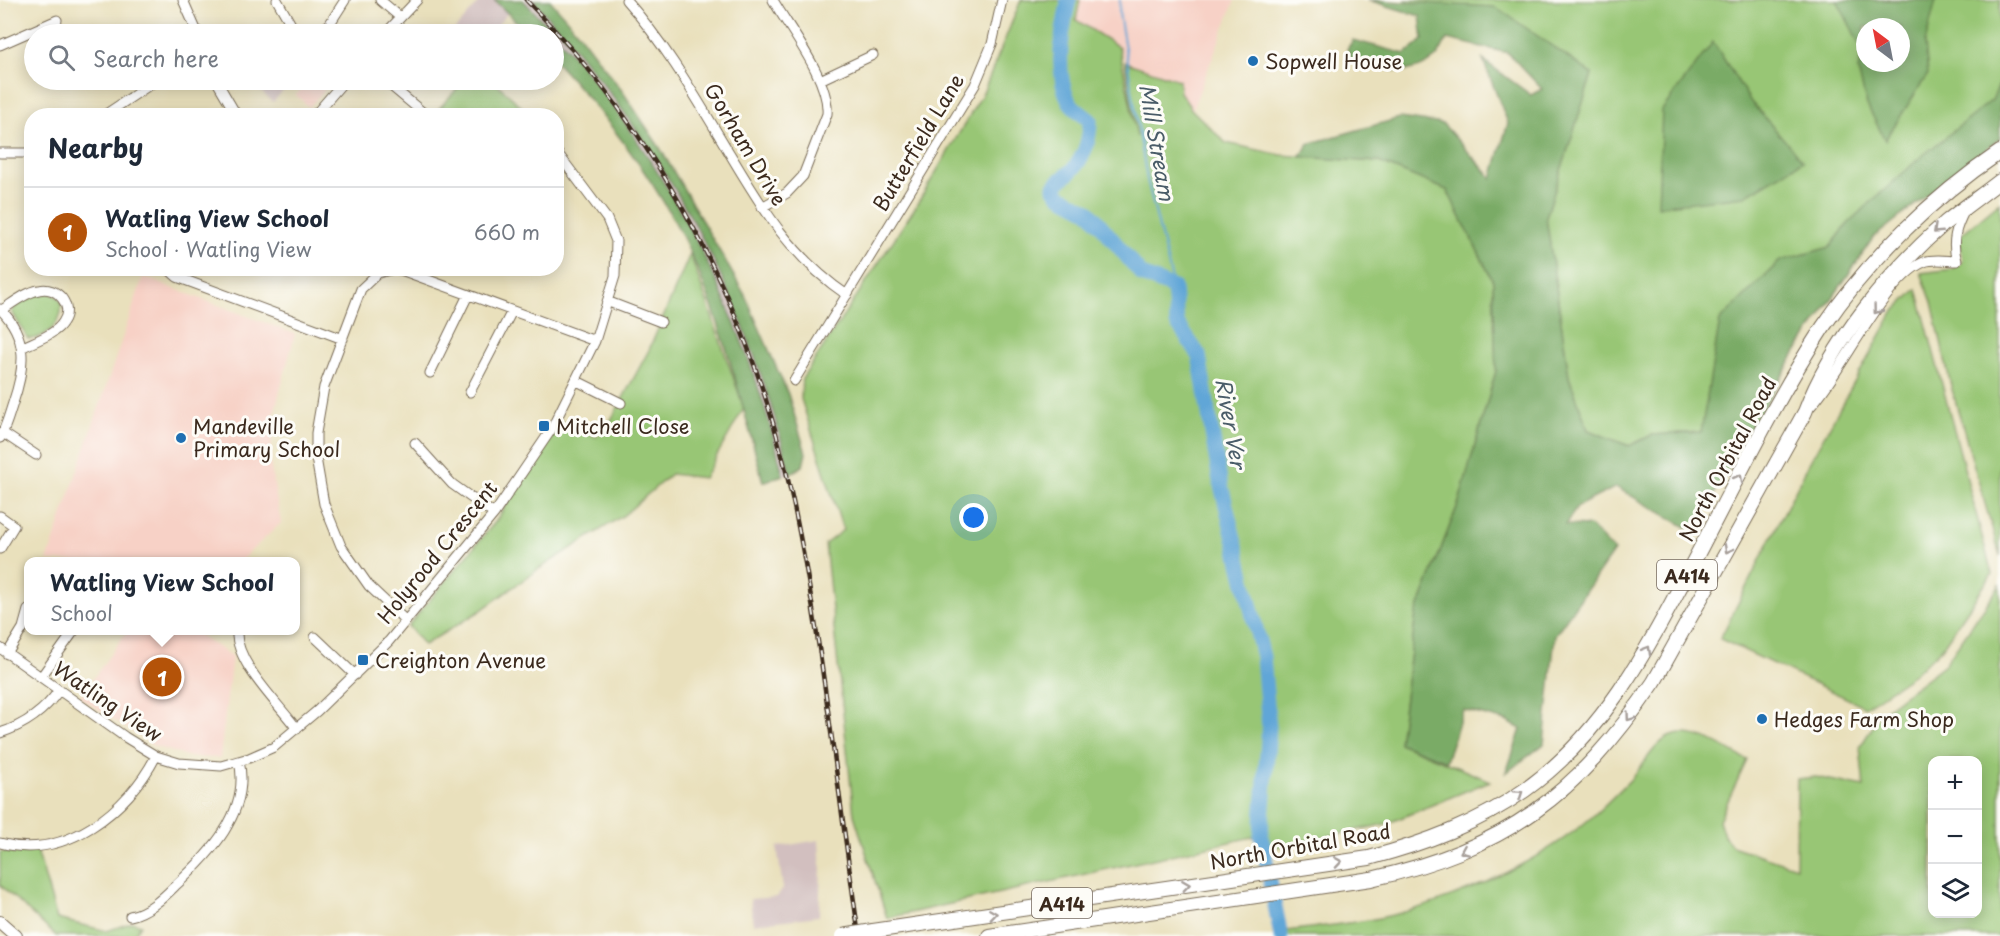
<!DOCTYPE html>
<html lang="en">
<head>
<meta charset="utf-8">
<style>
  body { margin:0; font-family:"Playpen Sans",sans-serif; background:#f6f6f7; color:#1f2937 }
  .controls { position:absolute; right:18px; bottom:18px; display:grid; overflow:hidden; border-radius:12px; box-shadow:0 3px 15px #0003 }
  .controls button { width:54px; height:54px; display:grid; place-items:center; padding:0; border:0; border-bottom:2px solid #e0e1e3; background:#fff; color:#1f2937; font:30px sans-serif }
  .compass { position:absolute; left:1856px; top:18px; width:54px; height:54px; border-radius:50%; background:#fff; box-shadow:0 3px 15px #0003; rotate:328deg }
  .you { position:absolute; left:974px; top:518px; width:21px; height:21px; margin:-15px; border:4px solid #fff; border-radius:50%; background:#1a73e8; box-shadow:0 0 0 9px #1a73e833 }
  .badge { display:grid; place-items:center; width:39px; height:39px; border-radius:50%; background:#b45309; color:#fff; font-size:20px; font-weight:700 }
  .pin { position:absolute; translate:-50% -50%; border:3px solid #fff; box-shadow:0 2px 6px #0006 }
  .popup { position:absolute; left:24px; top:557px; width:276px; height:78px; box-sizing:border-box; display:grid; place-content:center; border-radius:12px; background:#fff; filter:drop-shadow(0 2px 4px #0005); font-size:20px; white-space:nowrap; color:#747a83 }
  .popup b { font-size:22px; color:#1f2937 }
  .popup::after { content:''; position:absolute; left:50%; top:100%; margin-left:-12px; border:12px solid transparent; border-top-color:#fff }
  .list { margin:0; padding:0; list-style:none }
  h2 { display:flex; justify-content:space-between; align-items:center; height:78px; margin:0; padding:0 24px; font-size:26px }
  h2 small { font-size:20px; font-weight:400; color:#747a83 }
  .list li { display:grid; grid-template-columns:39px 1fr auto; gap:18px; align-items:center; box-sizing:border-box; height:90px; padding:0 24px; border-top:2px solid #e0e1e3 }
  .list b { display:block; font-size:22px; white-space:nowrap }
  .list p { margin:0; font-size:20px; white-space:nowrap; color:#747a83 }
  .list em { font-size:20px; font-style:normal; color:#747a83 }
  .icon { flex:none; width:33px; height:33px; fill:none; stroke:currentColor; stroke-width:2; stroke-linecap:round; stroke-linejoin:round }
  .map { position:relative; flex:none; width:2000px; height:936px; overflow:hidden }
  .search { position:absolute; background:#fff; box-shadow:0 3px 15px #0003; left:24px; top:24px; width:540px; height:66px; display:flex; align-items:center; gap:15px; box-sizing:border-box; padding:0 21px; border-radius:33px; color:#747a83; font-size:22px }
  .panel { position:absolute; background:#fff; box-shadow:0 3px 15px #0003; left:24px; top:108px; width:540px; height:168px; border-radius:24px }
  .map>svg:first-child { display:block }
</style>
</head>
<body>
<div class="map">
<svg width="2000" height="936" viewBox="0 0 2000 936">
  <rect width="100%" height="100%" fill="#fdfcf7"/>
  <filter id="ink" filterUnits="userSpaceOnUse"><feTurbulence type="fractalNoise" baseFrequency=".0167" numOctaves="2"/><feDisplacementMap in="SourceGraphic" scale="12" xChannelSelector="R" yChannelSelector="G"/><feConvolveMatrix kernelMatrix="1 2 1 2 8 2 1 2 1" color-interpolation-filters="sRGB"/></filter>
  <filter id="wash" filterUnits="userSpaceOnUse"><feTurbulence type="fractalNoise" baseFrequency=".008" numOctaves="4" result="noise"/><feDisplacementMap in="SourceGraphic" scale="24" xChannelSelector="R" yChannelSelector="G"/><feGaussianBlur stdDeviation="1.35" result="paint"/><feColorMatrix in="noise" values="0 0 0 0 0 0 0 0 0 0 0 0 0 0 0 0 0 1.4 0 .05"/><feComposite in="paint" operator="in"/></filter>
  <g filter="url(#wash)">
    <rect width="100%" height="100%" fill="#e9e0bc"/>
    <path fill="#f7d1c6" d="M1080,0H1235L1192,110L1180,92L1179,80L1125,62L1119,47L1075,20Z
      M316,80H333L309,107L296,95L306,84L310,87Z
      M143,277L295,334L274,414L270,462L281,523L240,561H47Z
      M127,631H193L232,656L220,758L190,757L154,746L80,697Z"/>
    <path fill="#d2bfbf" d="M481,0H494L508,13L489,34H451Z
      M523,0H533L575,46L621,106L664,168L698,227L728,288L763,376L790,474L783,475L759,392L729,309L671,196L638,141L588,74Z
      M266,80H293L273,102L258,89Z
      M819,840L821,870L819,916L753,924L750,899L777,897L783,889L777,847Z"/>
    <path fill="#98c675" stroke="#6a784a" stroke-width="1.5" fill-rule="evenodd" d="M1021,0H1080L1076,20L1119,47L1137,137L1125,62L1179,80L1180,92L1192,110L1226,143L1281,155L1379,162L1447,190L1493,281L1496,371L1459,502L1416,614L1399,743L1490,781L1386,824L1267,849L1261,835L887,918L854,815L825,544L843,530L801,399L802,379L916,206L983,93Z
      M1404,0H2000V112L1863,225L1701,432L1652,435L1630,446L1588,430L1569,377L1546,217L1592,74ZM1865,27H1901V63H1865Z
      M465,80H493L530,115H521V111C496,106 471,115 445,109L443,115L436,112Z
      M2000,202V556L1951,386L1932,302L1921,273L1953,269L1963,261L1959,236Z
      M690,254L744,408L704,478L671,474L624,515L537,570L480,611L424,645L408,626L496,521L560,421L596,437L605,431L649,350Z
      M1917,289L1992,574L1941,649L1914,674L1865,707L1720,639L1808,465L1893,313Z
      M39,293C78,288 61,339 28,339L12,312L15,306Z
      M2000,585V936H1281L1280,932C1315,927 1350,924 1384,917C1453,902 1538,863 1592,817C1605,805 1618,792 1631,779C1643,766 1654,743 1671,736C1695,727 1726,749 1747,760L1719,820L1724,836L1732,846L1796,867L1797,779L1816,777L1864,787L1860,747L1882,712L1945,664ZM1932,760H1978V914H1932Z
      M37,850L57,919L107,931L133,922L141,925L133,936H56L0,885V852Z"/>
    <path fill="#7aab66" stroke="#5a6a42" stroke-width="1.5" fill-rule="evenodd" d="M494,0H523C651,131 741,297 783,475L763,482C741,398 717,300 676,224C644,165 599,108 554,60V34H529Z
      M533,0H550L576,30L623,92L660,148L745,295L788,394L806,453L803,466L790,474C745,287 661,142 533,0Z
      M1368,0L1496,7L1592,74L1546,217L1569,377L1588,430L1629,446L1652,435L1701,432L1720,320L1780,261L1830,247L1851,220L1922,156L1992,100L2000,83V138L1873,238L1796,352L1693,531L1616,487L1578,506L1565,525L1590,526L1614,551L1555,635L1544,744L1506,773L1521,729L1506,721L1463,710L1446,761L1399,743L1416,614L1459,502L1496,371L1493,281L1447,190L1379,162L1301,157L1308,144L1400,118L1443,124L1492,178L1508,123L1483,60L1531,95L1542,89L1508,53L1447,39C1443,45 1440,55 1434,59C1408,80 1380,68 1352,60L1347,49L1353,40L1405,54L1423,40L1420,16Z
      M1837,0H1936L1925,43L1928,74L1885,140L1867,105L1858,71L1862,49ZM1865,27H1901V63H1865Z
      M1713,42L1751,102L1803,161L1745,196L1658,206L1662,110Z"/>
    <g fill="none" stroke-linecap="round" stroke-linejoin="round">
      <path stroke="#61a6d7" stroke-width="2" d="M1061,0L1063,26
        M1120,0L1119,13L1147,179L1174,288"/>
      <path stroke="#61a6d7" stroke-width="15" d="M1069,0C1062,29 1054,73 1069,101C1073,108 1083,115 1090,120C1090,137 1085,155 1074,168C1067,177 1059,178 1054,188L1061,196L1089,211L1142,275L1174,288L1177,323L1199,355L1220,481L1263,657L1269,727L1261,835L1281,936"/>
    </g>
  </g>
  <g filter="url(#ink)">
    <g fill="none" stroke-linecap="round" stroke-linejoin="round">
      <g stroke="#786a55" stroke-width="11">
        <path id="minor" d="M183,0L198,34
          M277,0L293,28L305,34
          M380,0L400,17
          M626,0C665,44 694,94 724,144C760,204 788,255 847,295
          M315,34L329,25L345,0
          M385,34L417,0
          M0,45L57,20
          M216,80L237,116
          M384,80L427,116
          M820,80L873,55
          M103,116L157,80
          M314,116L345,80
          M0,153H32
          M762,207L787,193L803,176L827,114C830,80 790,30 773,0
          M167,268L177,277L343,339
          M609,302L661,322
          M0,309C29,337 25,368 13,403C9,415 6,427 0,438
          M2,310C13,303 26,292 39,290C57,285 74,306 63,322C56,334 35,341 23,347
          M430,373L468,295
          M577,381L621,403
          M794,381L975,85L992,44L1002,0
          M470,392L512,311
          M1811,406C1843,371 1884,279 1924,262C1934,258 1947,261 1957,261C1951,242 1956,227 1965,210
          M3,433L36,455
          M415,443L452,484L494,514
          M0,516L14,526L0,549
          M406,621L369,586L341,546L324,504L316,458V433L324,387L361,289L378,273L394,269L401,270L595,341
          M237,630C234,662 279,704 297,729
          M315,637L355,675
          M0,648L125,737L156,756L179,763L221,766L249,758L274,747L317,711L389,641L494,514L551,430L595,341L615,276L616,241L607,219L556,151
          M7,654L23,628L28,610
          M41,677L74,631
          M0,733C25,725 44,712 59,690
          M0,843C65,861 128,811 156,756
          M130,916C147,913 163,898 175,886C209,855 251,812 239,761"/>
      </g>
      <g stroke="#786a55" stroke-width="14">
        <path id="major" d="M0,922L16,936"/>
      </g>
      <g stroke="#786a55" stroke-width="16">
        <path id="highway" d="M873,931L1369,858C1425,843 1477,824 1525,790C1602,735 1645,654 1688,572C1732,490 1772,405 1823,327C1869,259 1932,198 2000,152
          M989,936L1371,879C1507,848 1576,796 1654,682L1805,412C1831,343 1890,271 1945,223C1963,208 1982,195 2000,181"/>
      </g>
      <use href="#minor" stroke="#fff" stroke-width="9"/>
      <use href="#major" stroke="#fff" stroke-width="12"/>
      <use href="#highway" stroke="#fff" stroke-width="14"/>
      <g stroke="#3b2a1e" stroke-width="4.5">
        <path id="rail" d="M526,0C660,134 752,312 792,497C823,642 837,790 859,936"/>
      </g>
      <use href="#rail" stroke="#fdfcf7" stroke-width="2" stroke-dasharray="7" stroke-linecap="butt"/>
      <g stroke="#786a55" stroke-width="16" stroke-linecap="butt">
        <path id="highway-bridge" d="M843,936L873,931"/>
      </g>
      <use href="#highway-bridge" stroke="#fff" stroke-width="14"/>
    </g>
    <defs><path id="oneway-chevron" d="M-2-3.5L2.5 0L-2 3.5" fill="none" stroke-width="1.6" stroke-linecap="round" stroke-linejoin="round" transform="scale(1.5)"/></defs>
    <g stroke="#a79f9a">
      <use href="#oneway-chevron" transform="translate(1937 230) rotate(137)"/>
      <use href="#oneway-chevron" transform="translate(1877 310) rotate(127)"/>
      <use href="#oneway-chevron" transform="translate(1739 478) rotate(-62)"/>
      <use href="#oneway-chevron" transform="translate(1728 549) rotate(118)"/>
      <use href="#oneway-chevron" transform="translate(1647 650) rotate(-60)"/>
      <use href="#oneway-chevron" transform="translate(1630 717) rotate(126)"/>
      <use href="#oneway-chevron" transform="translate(1519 794) rotate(-34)"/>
      <use href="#oneway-chevron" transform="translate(1464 851) rotate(157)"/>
      <use href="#oneway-chevron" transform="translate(1338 862) rotate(-9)"/>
      <use href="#oneway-chevron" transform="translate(1186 885) rotate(-8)"/>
      <use href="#oneway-chevron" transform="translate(993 914) rotate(-8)"/>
    </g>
  </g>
  <g fill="#1f6fb2" stroke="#fdfcf7" stroke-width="2">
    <circle cx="1253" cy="61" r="6"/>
    <rect x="538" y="420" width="12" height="12" rx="3"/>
    <circle cx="181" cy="438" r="6"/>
    <rect x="357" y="654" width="12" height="12" rx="3"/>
    <circle cx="1762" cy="719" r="6"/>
  </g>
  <g text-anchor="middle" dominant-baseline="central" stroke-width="6" stroke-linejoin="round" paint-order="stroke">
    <g fill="#fdfcf7" stroke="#75695f" stroke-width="1.5">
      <rect x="1657" y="560" width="60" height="30" rx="4.5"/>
      <rect x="1032" y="888" width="60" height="30" rx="4.5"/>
    </g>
    <g font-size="18" font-weight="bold" fill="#3b2a1e">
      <text x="1687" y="575">A414</text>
      <text x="1062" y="903">A414</text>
    </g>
    <g font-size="20" fill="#3b2a1e" stroke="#fdfcf7" text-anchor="start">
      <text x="1265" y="61">Sopwell House</text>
      <text x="193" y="426">Mandeville<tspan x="193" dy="23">Primary School</tspan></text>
      <text x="556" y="426">Mitchell Close</text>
      <text x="375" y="660">Creighton Avenue</text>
      <text x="1774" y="719">Hedges Farm Shop</text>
    </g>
    <g font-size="20" fill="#3b2a1e" stroke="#fdfcf7">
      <text transform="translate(918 142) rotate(-59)">Butterfield Lane</text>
      <text transform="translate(746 144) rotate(59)">Gorham Drive</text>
      <text transform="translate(1727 459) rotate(-62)">North Orbital Road</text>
      <text transform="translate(437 552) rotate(-51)">Holyrood Crescent</text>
      <text transform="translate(108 701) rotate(34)">Watling View</text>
      <text transform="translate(1300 846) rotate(-10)">North Orbital Road</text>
    </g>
    <g font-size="21" font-style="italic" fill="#4a5c68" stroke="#fdfcf7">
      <text transform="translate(1158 142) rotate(80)">Mill Stream</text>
      <text transform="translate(1232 423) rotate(80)">River Ver</text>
    </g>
  </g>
</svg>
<div class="controls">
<button>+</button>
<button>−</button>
<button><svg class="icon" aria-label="layers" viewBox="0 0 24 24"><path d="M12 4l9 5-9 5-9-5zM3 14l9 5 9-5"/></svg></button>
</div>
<svg class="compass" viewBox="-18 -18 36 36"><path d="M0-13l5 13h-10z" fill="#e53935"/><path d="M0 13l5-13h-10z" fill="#747a83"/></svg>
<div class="you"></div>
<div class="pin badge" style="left:162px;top:677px">1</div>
<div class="popup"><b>Watling View School</b>School</div>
<div class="search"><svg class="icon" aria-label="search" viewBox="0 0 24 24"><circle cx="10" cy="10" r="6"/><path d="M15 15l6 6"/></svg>Search here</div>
<section class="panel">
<h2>Nearby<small></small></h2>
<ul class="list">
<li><span class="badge">1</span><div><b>Watling View School</b><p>School · Watling View</p></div><em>660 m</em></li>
</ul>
</section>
</div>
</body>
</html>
